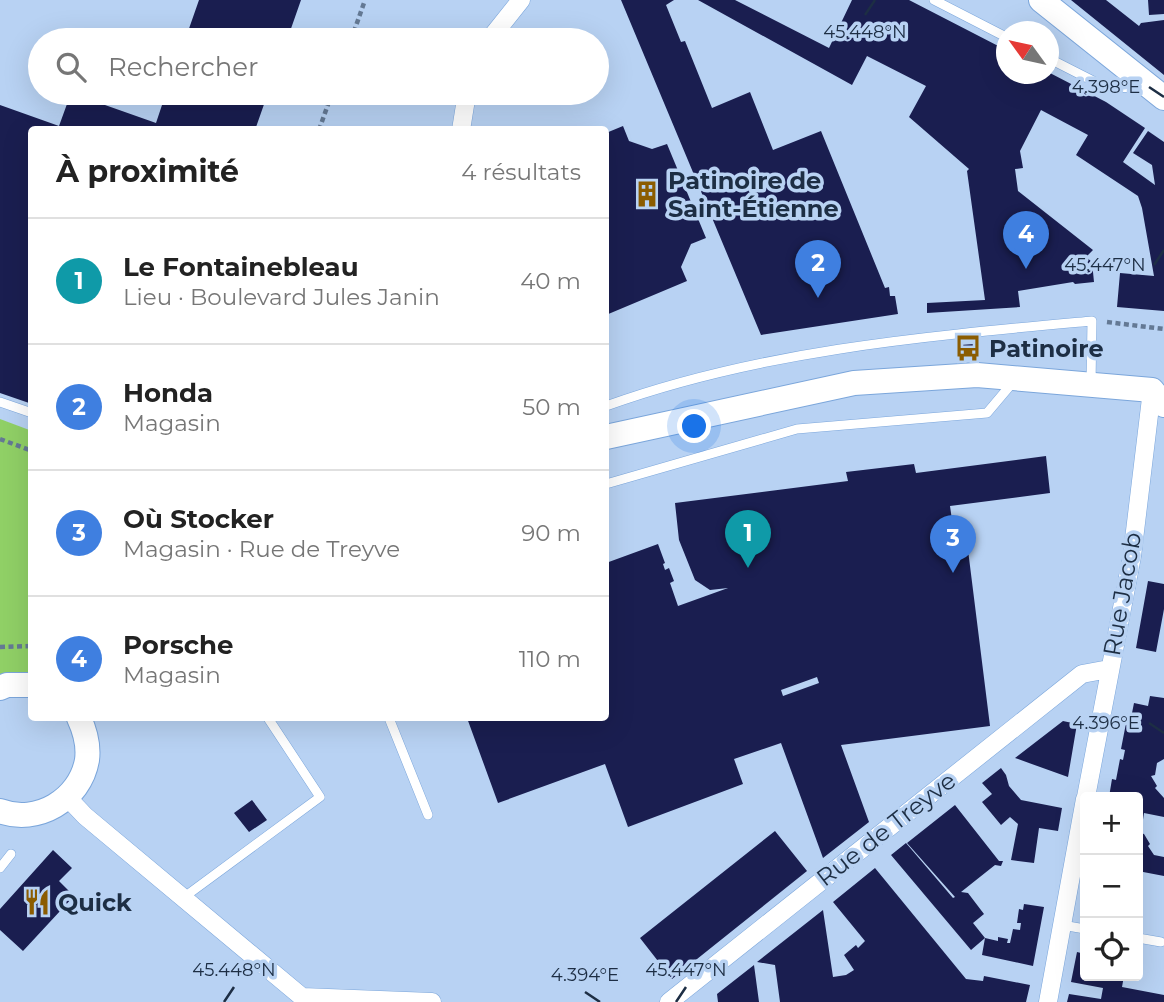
<!DOCTYPE html>
<html lang="fr">
<head>
<meta charset="utf-8">
<style>
  body { margin:0; font-family:Montserrat,sans-serif; background:#f6f6f6; color:#222 }
  .controls { position:absolute; right:21px; bottom:21px; display:grid; overflow:hidden; border-radius:7px; box-shadow:0 7px 28px #0002 }
  .controls button { width:63px; height:63px; display:grid; place-items:center; padding:0; border:0; border-bottom:2px solid #e0e0e0; background:#fff; color:#222; font:35px sans-serif }
  .compass { position:absolute; left:996px; top:21px; width:63px; height:63px; border-radius:50%; background:#fff; box-shadow:0 7px 28px #0002; rotate:303deg }
  .you { position:absolute; left:695px; top:427px; width:24px; height:24px; margin:-18px; border:5px solid #fff; border-radius:50%; background:#1a73e8; box-shadow:0 0 0 10px #1a73e833 }
  .badge { display:grid; place-items:center; width:46px; height:46px; border-radius:50%; background:#8b5c01; color:#fff; font-size:23px; font-weight:700 }
  .pin { position:absolute; translate:-50% -58px; filter:drop-shadow(0 2px 4px #0008) }
  .pin::after { content:''; position:absolute; top:37px; width:24px; height:21px; background:inherit; clip-path:polygon(0 0,100% 0,50% 100%) }
  .list { margin:0; padding:0; list-style:none }
  h2 { display:flex; justify-content:space-between; align-items:center; height:91px; margin:0; padding:0 28px; font-size:30px }
  h2 small { font-size:23px; font-weight:400; color:#767676 }
  .list li { display:grid; grid-template-columns:46px 1fr auto; gap:21px; align-items:center; box-sizing:border-box; height:126px; padding:0 28px; border-top:2px solid #e0e0e0 }
  .list b { display:block; font-size:26px; white-space:nowrap }
  .list p { margin:0; font-size:23px; white-space:nowrap; color:#767676 }
  .list em { font-size:23px; font-style:normal; color:#767676 }
  .icon { flex:none; width:38px; height:38px; fill:none; stroke:currentColor; stroke-width:2; stroke-linecap:round; stroke-linejoin:round }
  .map { position:relative; flex:none; width:1164px; height:1002px; overflow:hidden }
  .search { position:absolute; background:#fff; box-shadow:0 7px 28px #0002; left:28px; top:28px; width:581px; height:77px; display:flex; align-items:center; gap:18px; box-sizing:border-box; padding:0 24px; border-radius:38px; color:#767676; font-size:26px }
  .panel { position:absolute; background:#fff; box-shadow:0 7px 28px #0002; left:28px; top:126px; width:581px; height:595px; border-radius:7px }
  .map>svg:first-child { display:block }
</style>
</head>
<body>
<div class="map">
<svg width="1164" height="1002" viewBox="0 0 1164 1002">
  <rect width="100%" height="100%" fill="#b8d2f3"/>
  <path fill="#90d066" d="M0,419L32,431L31,678L0,680Z"/>
  <path fill="#1a1e50" fill-rule="evenodd" d="M199,0H301L287,40H185Z
    M621,0H674L666,5L681,42L685,41L712,108L750,92L773,150L821,131L885,288L889,287L890,296H895L898,314L761,335Z
    M698,0H735L829,48L852,0H909L1006,50V74L1048,72L1106,102L1145,128L1123,162L1155,185L1152,165L1133,153L1148,131L1164,142V311L1117,307L1120,273L1154,276L1142,208L1138,196L1076,155L1088,135L1041,110L1020,151L1023,168L1015,169L1018,191L1093,250L1086,257L1092,262L1094,282L1075,284L1073,282L1018,291L1020,307L927,313V303L985,300L967,171L969,169L909,117L926,86L867,56L852,85Z
    M1071,0H1106L1139,26L1141,23L1164,20V75Z
    M1148,0H1164V14L1149,15Z
    M71,93L156,123L166,93H268L255,130H32V404L0,393V105L59,126Z
    M623,126L629,141L652,149L667,144L706,238L691,244L681,267L687,281L606,315V133Z
    M974,344V350L961,352L960,345Z
    M1046,456L1050,493L950,506L953,527L965,526L990,726L841,745L869,822L823,858L781,743L734,759L743,784L628,827L605,764L498,803L467,718H606V563L658,544L665,563L663,564L665,570L669,568L674,581L670,583L678,606L728,588L710,590L695,580L679,540L675,503L848,481L846,472L914,464L916,473ZM817,677L819,683L783,696L781,690Z
    M1148,581L1164,584V609L1156,652L1136,648Z
    M1150,696L1164,698V759L1157,763L1155,775L1151,776L1157,786L1155,788L1164,798V817L1144,813L1141,833L1144,834L1150,844L1148,846L1154,855L1164,857V876L1138,871V797H1109L1112,779L1116,780L1120,759L1123,760L1125,750L1121,749L1128,713H1132L1134,703L1148,706Z
    M1063,721L1077,724L1068,777L1015,758Z
    M1001,768L1006,775L1009,786L1021,800L1062,808L1058,831L1039,828L1034,863L1011,860L1018,824L1010,817L1001,825L982,802L992,794L982,783Z
    M252,800L267,820L249,832L234,813Z
    M955,805L999,861H1003L1001,866L995,865L961,892L968,893L984,914L973,923L985,938L971,950L891,855L906,843L953,898L955,897L907,843Z
    M775,831L807,871L672,979L640,938Z
    M53,850L72,868L59,881L74,896L23,951L0,930V909Z
    M875,868L966,979L983,981L984,976L1030,985L1026,1002H780L775,965L757,962L823,910L833,977L846,975L854,970L844,955L856,945L858,948L865,941L833,902Z
    M1024,904L1044,907L1033,966L982,955L985,938L998,941V937L1008,939L1007,943H1010L1013,929L1020,930L1021,923H1017L1019,909L1023,910Z
    M1077,952L1085,954V976H1124L1122,987L1164,995V1002H1067L1069,994L1101,999L1103,988L1071,982Z
    M754,965L759,1002H718L717,994Z"/>
  <g fill="none" stroke-linecap="round" stroke-linejoin="round">
    <g stroke="#7ba6db" stroke-width="10">
      <path id="lane" d="M934,0L1006,37
        M1048,58L1105,87L1141,88
        M0,402L32,413
        M606,406C761,350 928,336 1092,321L1091,384
        M606,484L797,429L987,413L1014,381
        M389,718L428,815
        M0,868L11,854
        M183,898L320,797L268,718
        M1062,925L1085,929
        M1138,938L1161,942"/>
    </g>
    <g stroke="#7ba6db" stroke-width="19">
      <path id="street" d="M489,40L521,0
        M461,130L467,93
        M67,797L85,816L302,997L432,1002
        M1086,797L1132,556L1152,390
        M669,1002L1082,674L1109,669
        M1048,1002L1085,799"/>
    </g>
    <g stroke="#7ba6db" stroke-width="26">
      <path id="secondary" d="M1041,0L1164,98
        M606,437L854,383L977,375L1152,390L1164,405
        M0,688L7,685H32
        M0,811C37,825 80,800 87,760C89,745 85,731 79,718"/>
    </g>
    <path stroke="#647994" stroke-width="4.5" stroke-dasharray="5 3.5" stroke-linecap="butt" d="M351,40L365,0
      M319,130L332,93
      M1107,322L1164,329
      M0,439L32,451
      M0,647L32,646"/>
    <use href="#lane" stroke="#fff" stroke-width="9"/>
    <use href="#street" stroke="#fff" stroke-width="18"/>
    <use href="#secondary" stroke="#fff" stroke-width="24"/>
  </g>
  <path fill="none" stroke="#1d2e44" stroke-width="2.5" d="M865,15L875,0M1149,87L1164,97M1154,265L1164,250M1149,723L1164,733M585,992L600,1002M224,1002L234,987M676,1002L686,987"/>
  <defs>
    <g id="building-bare" transform="scale(2.1)"><path d="M-4-6H4V6H1V3H-1V6H-4ZM-2.5-4.3h1.7v1.8h-1.7ZM.8-4.3h1.7v1.8H.8ZM-2.5-1h1.7V.8h-1.7ZM.8-1h1.7V.8H.8Z" fill="#8b5c01" stroke="#b8d2f3" stroke-width="2.5" paint-order="stroke"/></g>
    <g id="bus-bare" transform="scale(2.1)"><path d="M-5-6H5V4H4V6H2V4H-2V6H-4V4H-5ZM-3.5-4V0h7V-4ZM-3.5 1.2v1.5H-2V1.2ZM2 1.2v1.5H3.5V1.2Z" fill="#8b5c01" stroke="#b8d2f3" stroke-width="2.5" paint-order="stroke"/></g>
    <g id="restaurant-bare" transform="scale(2.1)"><path d="M-5-6h1v4h1v-4h1v4h1v-4h1v5L-1.5 .5V6h-2V.5L-5-1ZM5-6V6H3V1.5H1.5Q1.5-4 5-6Z" fill="#8b5c01" stroke="#b8d2f3" stroke-width="2.5" paint-order="stroke"/></g>
  </defs>
  <g fill-rule="evenodd">
    <use href="#building-bare" x="647" y="194"/>
    <use href="#bus-bare" x="968" y="348"/>
    <use href="#restaurant-bare" x="37" y="902"/>
  </g>
  <g text-anchor="middle" dominant-baseline="central" stroke-width="7" stroke-linejoin="round" paint-order="stroke">
    <g font-size="24" font-weight="bold" fill="#1d2e44" stroke="#b8d2f3" text-anchor="start">
      <text x="668" y="180">Patinoire de<tspan x="668" dy="28">Saint-Étienne</tspan></text>
      <text x="989" y="348">Patinoire</text>
      <text x="58" y="902">Quick</text>
    </g>
    <g font-size="24" fill="#1d2e44" stroke="#b8d2f3">
      <text transform="translate(1122 594) rotate(-80)">Rue Jacob</text>
      <text transform="translate(886 829) rotate(-38)">Rue de Treyve</text>
    </g>
  </g>
  <g font-size="18" text-anchor="middle" fill="#1d2e44" stroke="#b8d2f3" stroke-width="7" stroke-linejoin="round" paint-order="stroke">
    <text x="865" y="38">45.448°N</text>
    <text x="1106" y="93">4.398°E</text>
    <text x="1105" y="271">45.447°N</text>
    <text x="1106" y="729">4.396°E</text>
    <text x="234" y="976">45.448°N</text>
    <text x="686" y="976">45.447°N</text>
    <text x="585" y="981">4.394°E</text>
  </g>
</svg>
<div class="controls">
<button>+</button>
<button>−</button>
<button><svg class="icon" aria-label="locate" viewBox="0 0 24 24"><circle cx="12" cy="12" r="6"/><path d="M12 2v4M12 18v4M2 12h4M18 12h4"/></svg></button>
</div>
<svg class="compass" viewBox="-18 -18 36 36"><path d="M0-13l5 13h-10z" fill="#e53935"/><path d="M0 13l5-13h-10z" fill="#767676"/></svg>
<div class="you"></div>
<div class="pin badge" style="left:748px;top:568px;background:#0f9aa8">1</div>
<div class="pin badge" style="left:818px;top:298px;background:#3f7fe0">2</div>
<div class="pin badge" style="left:953px;top:573px;background:#3f7fe0">3</div>
<div class="pin badge" style="left:1026px;top:269px;background:#3f7fe0">4</div>
<div class="search"><svg class="icon" aria-label="search" viewBox="0 0 24 24"><circle cx="10" cy="10" r="6"/><path d="M15 15l6 6"/></svg>Rechercher</div>
<section class="panel">
<h2>À proximité<small>4 résultats</small></h2>
<ul class="list">
<li><span class="badge" style="background:#0f9aa8">1</span><div><b>Le Fontainebleau</b><p>Lieu · Boulevard Jules Janin</p></div><em>40 m</em></li>
<li><span class="badge" style="background:#3f7fe0">2</span><div><b>Honda</b><p>Magasin</p></div><em>50 m</em></li>
<li><span class="badge" style="background:#3f7fe0">3</span><div><b>Où Stocker</b><p>Magasin · Rue de Treyve</p></div><em>90 m</em></li>
<li><span class="badge" style="background:#3f7fe0">4</span><div><b>Porsche</b><p>Magasin</p></div><em>110 m</em></li>
</ul>
</section>
</div>
</body>
</html>
